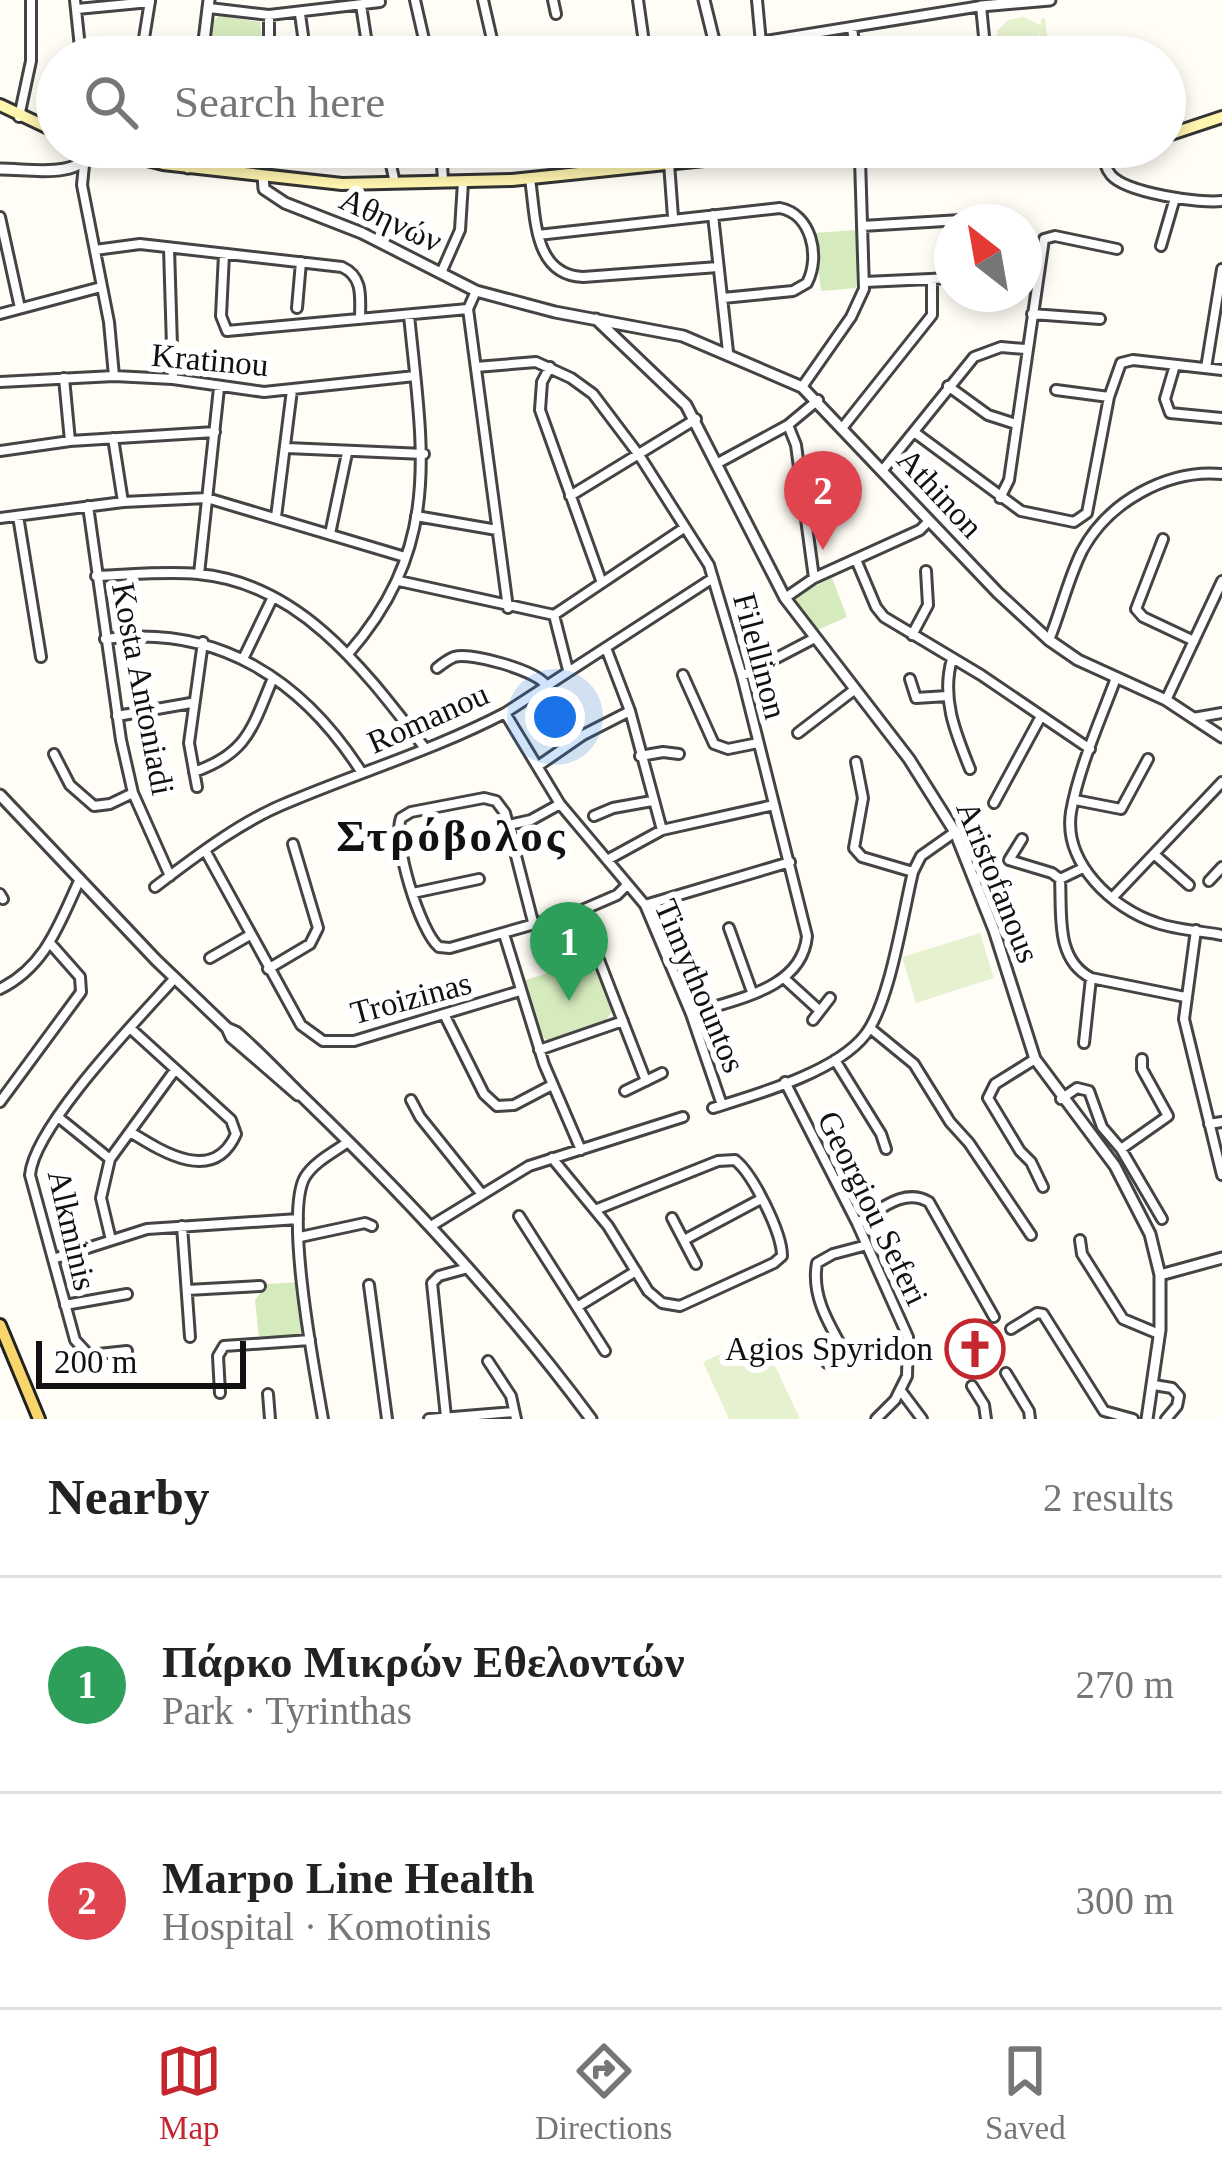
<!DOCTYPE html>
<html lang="en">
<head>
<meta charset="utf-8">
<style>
  body { margin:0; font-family:Georgia,serif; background:#f6f6f6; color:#222 }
  .compass { position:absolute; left:934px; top:204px; width:108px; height:108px; border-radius:50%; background:#fff; box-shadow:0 6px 18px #0003; rotate:329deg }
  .scale { position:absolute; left:36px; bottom:30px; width:210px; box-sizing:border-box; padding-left:12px; border:6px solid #111; border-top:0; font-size:33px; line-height:42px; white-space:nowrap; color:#111; -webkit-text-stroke:9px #fff; paint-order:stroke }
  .you { position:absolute; left:555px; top:717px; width:42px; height:42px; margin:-30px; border:9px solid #fff; border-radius:50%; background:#1a73e8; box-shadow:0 0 0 18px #1a73e833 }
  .badge { display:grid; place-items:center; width:78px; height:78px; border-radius:50%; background:#c4262e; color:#fff; font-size:39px; font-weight:700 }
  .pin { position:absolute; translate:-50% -99px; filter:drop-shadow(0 3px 6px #0008) }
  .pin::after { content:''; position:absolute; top:63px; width:42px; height:36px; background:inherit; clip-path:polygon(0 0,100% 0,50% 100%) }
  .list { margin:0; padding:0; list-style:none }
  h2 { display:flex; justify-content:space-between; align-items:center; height:156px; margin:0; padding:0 48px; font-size:51px }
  h2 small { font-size:39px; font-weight:400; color:#767676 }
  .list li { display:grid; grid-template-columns:78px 1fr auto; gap:36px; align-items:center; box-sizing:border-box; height:216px; padding:0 48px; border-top:3px solid #e0e0e0 }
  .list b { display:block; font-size:45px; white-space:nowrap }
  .list p { margin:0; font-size:39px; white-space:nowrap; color:#767676 }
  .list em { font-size:39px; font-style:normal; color:#767676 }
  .icon { flex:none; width:66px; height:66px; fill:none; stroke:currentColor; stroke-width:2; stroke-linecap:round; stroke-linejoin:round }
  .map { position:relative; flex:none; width:1222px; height:1419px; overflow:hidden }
  .search { position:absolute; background:#fff; box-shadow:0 6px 18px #0003; left:36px; right:36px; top:36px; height:132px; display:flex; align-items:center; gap:30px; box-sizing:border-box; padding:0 42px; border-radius:66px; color:#767676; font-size:45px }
  .sheet { height:588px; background:#fff }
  nav { display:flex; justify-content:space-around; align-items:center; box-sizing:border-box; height:168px; border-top:3px solid #e0e0e0; background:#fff; font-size:33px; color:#767676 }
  nav a { display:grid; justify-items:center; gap:6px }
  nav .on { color:#c4262e }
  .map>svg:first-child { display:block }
</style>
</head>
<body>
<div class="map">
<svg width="1222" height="1419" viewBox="0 0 1222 1419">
  <rect width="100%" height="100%" fill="#fffdf5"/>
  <path fill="#d5ebbd" d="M219,16L260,22L263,48L209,42L211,23Z
    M857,230L856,288L821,291L814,233Z
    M832,578L847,617L815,631L795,605L796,595Z
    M594,958L612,1011L603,1025L548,1042L541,1034L523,981Z
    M302,1282L308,1329L301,1335L259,1338L255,1300L267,1284Z"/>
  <path fill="#e6f2cf" d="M1023,17L1041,25V19L1045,18L1049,57H1044L1039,30L1040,57H1003L1000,36L999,57H995L997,31L1008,20Z
    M980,933L994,978L916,1003L902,957Z
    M761,1336L800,1419H729L703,1362Z"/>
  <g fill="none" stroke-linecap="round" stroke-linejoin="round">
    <g stroke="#444" stroke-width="14">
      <path id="minor" d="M75,0L81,57
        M415,0L428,57
        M483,0L496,57
        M553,0L556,14
        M638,0L646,57
        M757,0L761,43
        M361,5L369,57
        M209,8L269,15L380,2
        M77,9L150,2
        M300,14L305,50
        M852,28L856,57
        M716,49L981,6L986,57
        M141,57L150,1
        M269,57V15
        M602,57L645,48
        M19,117L31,61V0
        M387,147L395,183
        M441,147L443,181
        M1103,147C1103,157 1104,167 1111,175C1126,193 1202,204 1222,201
        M669,163L673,217
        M84,165L82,185L109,322L114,376
        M530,179C536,217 533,275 583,277L718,267
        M713,215L728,352
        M0,217L20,308
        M862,226L994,218L999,213
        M538,235L780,208C811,214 821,256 807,283L793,291L723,298
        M1161,246L1175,198
        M169,248L173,379
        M95,250L140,244L342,267C364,277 360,298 360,319
        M224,254L221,316L227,331L468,309
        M441,273L460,230L463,182
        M865,282L952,278
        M476,291L468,309L508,608
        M297,308L301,262
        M0,314L101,287
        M1032,314L1100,319
        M1175,365L1165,399L1170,413L1222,418
        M476,367L536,362L571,378L593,394L639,455L709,565L742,676L807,936C802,990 734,999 691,1014
        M550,367L542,382L540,410L602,583
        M1206,368L1222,269
        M64,378L70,441
        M0,382L114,376L173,379L264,392L415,376
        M948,386L988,415L1016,424
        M802,387L851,317L864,289L860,159
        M1056,390L1109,397
        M788,425L796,445L814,578
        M843,427L932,315V280
        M914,432L1021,511L1074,522L1087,513L1109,397L1121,363L1133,360L1222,370
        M113,438L123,502
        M287,448L424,454
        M0,451L70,441L215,432
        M718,463L788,425L818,400
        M882,471L974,357L1001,347L1025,349
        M570,496L696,419
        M1000,498L1009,480L1044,239L1055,236L1117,249
        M88,506L121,740L133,793L170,876
        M18,516L41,657
        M416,516L497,530
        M276,517L292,390
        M0,518L123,502L207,498L405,557
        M330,534L347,453
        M1163,539L1136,609L1143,617L1194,641
        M857,562L876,607L884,617L981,675L1090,749
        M199,574L219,388
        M96,576C130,575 164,571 198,574C301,583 366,672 424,747
        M399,581L554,615L684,528
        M785,598L814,578L920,530L928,522
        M554,615L568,670
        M912,635L928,605L926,571
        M105,639C218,624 303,680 362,773
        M1049,640C1061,611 1068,579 1082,551C1108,502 1167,469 1222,474
        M606,648L630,711L662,830
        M348,654C444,544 422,448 409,315
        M244,657L272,599
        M952,659C941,698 955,732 970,769
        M437,668C442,664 447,660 454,657C471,652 534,670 545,684
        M683,675L714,744L728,749L758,743
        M742,676L813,639
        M1116,678C1100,721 1079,767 1071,812C1063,863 1113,909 1157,923C1177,930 1201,931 1222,935
        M910,679L916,698L947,696
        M1166,700L1222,581
        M505,713L560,804L645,905L691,1014L722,1105
        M117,716L191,703
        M1193,718L1222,713
        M798,733L854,690
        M54,754L70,785L94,806L110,804L133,793
        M640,756L663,752L679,754
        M856,762L863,798L854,848L862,857L913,872
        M538,766L583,735L630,711
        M194,772C248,753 252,728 273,678
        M197,787L189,743L203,642
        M1075,800L1121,809L1148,759
        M994,803L1040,718
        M594,816L613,808L652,801
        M509,825L531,820L560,804
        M1022,839L1009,860L1052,873L1060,879C1062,915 1055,959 1091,978L1185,997
        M206,852L301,1025L323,1041H354L520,991
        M1154,854L1189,885
        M607,860L662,830L774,805
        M1060,879L1083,868
        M1209,881L1222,867
        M155,887C196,856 241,821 289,802C360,772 436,749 505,713L713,578
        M413,893L479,879
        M0,894L3,899
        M1113,897L1222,782
        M645,905L790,862
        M580,911L646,1081
        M533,922L505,813L496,801L484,798L411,812L401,818C392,840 420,932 439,947L450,948L580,911L617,895L626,886
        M729,928L752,992
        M1196,930L1184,1019L1222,1175
        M504,934L544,1064L581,1150
        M210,958L250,935
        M268,969L310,944L318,928L293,844
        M785,979L820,1011
        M0,989C46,966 59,924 80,879
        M445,1016L484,1094L497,1106L514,1105L552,1085
        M813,1020L830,998
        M130,1028L231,1120L236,1134C214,1184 164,1153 132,1133
        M870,1028L914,1064L950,1122L969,1143L1031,1235
        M1084,1043L1091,978
        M539,1050L623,1021
        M1035,1059L995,1084L988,1098L1020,1151L1031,1162L1043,1187
        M835,1060L881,1134L886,1149
        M785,1082L857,1223L908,1337L907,1376L895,1400L876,1419
        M625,1091L662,1073
        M1061,1099L1077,1088L1089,1091L1102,1127L1121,1149L1162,1219
        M411,1100L420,1117L481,1193
        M0,1102L81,992L80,977L50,943
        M713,1108C758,1094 836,1072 865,1035C890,1003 903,913 913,872L921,856L955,832
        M58,1117L110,1159
        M1209,1124L1222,1122
        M1121,1149L1168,1116L1142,1069V1059
        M552,1158L608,1226L648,1291L662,1303L680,1306L774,1263L782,1256C782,1233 753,1174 735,1160L718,1161L595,1210
        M519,1216L605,1351
        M672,1218L696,1264
        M857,1223C880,1210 904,1187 929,1202L994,1317
        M182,1226L190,1337
        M431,1226L529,1166L683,1117
        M300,1237L365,1223L372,1226
        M111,1240L101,1198L110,1159L175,1070
        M684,1240L761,1199
        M1080,1240L1082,1254L1123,1319L1159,1334
        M53,1259L147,1229L298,1219
        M369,1285L387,1419
        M187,1290L260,1286
        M65,1305L127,1294
        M577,1307L636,1271
        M1011,1329L1037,1313L1043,1314L1104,1411L1133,1419
        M127,1351L89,1355L75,1340L30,1175C34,1126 140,1017 175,978
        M488,1361L511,1396L516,1419
        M827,1363L844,1351C829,1324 811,1296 817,1263L833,1254L867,1245
        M1006,1373L1029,1411L1030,1419
        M1154,1385L1172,1388L1179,1396L1177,1406L1166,1419
        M972,1386L984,1405L986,1419
        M901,1391L922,1419
        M220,1393L218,1356L224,1346L310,1340
        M268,1394L270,1419
        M446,1417L432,1283L439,1276L468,1268
        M323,1419C315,1373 284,1213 305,1177C314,1162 334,1152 348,1142
        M429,1419L514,1412"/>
    </g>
    <g stroke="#444" stroke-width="15">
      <path id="tertiary" d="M704,0L718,57
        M981,6L1050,0
        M202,57L209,0
        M188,168L191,147
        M0,169C33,169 77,180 97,148
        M263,176L264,189L285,203L362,233L476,291L555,312L683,336L802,387L998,593L1049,640L1078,660L1166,700L1222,737
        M596,319L686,405L785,598L909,759L955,832L994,930L1035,1059L1115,1166L1150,1234L1160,1275V1330L1147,1419
        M0,795L156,960L227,1028L231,1037L298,1095
        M227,1028L236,1032C262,1054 284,1079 309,1103C410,1201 507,1305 591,1419
        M1160,1275L1222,1258"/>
    </g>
    <g stroke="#333" stroke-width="16">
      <path id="secondary" d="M0,105L57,132
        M1165,136L1222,117
        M95,147L163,164L342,184L512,180L733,157L860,159L1034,147"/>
    </g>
    <g stroke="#222" stroke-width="16">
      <path id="primary" d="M0,1325L39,1419"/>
    </g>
    <use href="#minor" stroke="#fff" stroke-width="8"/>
    <use href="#tertiary" stroke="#fff" stroke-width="9"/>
    <use href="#secondary" stroke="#fff6b0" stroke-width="10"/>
    <use href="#primary" stroke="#f9d66b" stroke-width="10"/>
  </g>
  <defs>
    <g id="church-ring" transform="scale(3)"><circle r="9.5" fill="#fff" stroke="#c4262e" stroke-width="1.5"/><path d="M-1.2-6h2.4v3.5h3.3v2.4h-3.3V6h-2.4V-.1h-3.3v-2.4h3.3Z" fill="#c4262e"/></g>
  </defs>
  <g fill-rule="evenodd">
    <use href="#church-ring" x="975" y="1349"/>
  </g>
  <g text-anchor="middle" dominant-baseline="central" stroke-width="12" stroke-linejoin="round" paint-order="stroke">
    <g font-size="33" fill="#111" stroke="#fff">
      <text transform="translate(391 220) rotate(25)">Αθηνών</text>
      <text transform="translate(210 360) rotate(5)">Kratinou</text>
      <text transform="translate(940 493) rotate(47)">Athinon</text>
      <text transform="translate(760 656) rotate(75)">Filellinon</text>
      <text transform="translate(143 689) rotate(79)">Kosta Antoniadi</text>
      <text transform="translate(428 718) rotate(-24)">Romanou</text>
      <text transform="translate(998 882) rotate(68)">Aristofanous</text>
      <text transform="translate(700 986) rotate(67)">Timythountos</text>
      <text transform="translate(411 998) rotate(-15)">Troizinas</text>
      <text transform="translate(873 1208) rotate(64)">Georgiou Seferi</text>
      <text transform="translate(72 1230) rotate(77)">Alkminis</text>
    </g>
    <g font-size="33" fill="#111" stroke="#fff" text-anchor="end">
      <text x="933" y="1349">Agios Spyridon</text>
    </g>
    <g font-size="45" font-weight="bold" letter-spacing="3" fill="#111" stroke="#fff">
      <text x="452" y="836">Στρόβολος</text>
    </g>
  </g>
</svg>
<svg class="compass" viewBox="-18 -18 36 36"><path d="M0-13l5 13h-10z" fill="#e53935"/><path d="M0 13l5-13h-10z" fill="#767676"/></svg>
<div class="scale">200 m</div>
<div class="you"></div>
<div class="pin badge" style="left:569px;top:1001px;background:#2e9e5b">1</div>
<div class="pin badge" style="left:823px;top:550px;background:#e0444e">2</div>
<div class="search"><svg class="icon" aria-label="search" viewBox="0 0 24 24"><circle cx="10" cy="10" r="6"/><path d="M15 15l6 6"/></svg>Search here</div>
</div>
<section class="sheet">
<h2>Nearby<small>2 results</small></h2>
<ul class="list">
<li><span class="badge" style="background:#2e9e5b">1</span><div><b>Πάρκο Μικρών Εθελοντών</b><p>Park · Tyrinthas</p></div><em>270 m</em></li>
<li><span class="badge" style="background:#e0444e">2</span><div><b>Marpo Line Health</b><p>Hospital · Komotinis</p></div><em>300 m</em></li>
</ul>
</section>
<nav>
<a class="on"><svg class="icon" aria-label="map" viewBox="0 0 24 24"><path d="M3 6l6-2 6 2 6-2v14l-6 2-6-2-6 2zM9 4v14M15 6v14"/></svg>Map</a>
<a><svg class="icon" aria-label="directions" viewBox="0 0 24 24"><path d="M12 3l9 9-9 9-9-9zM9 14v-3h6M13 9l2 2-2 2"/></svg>Directions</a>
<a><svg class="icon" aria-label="saved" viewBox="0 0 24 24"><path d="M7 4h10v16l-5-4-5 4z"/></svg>Saved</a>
</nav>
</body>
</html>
